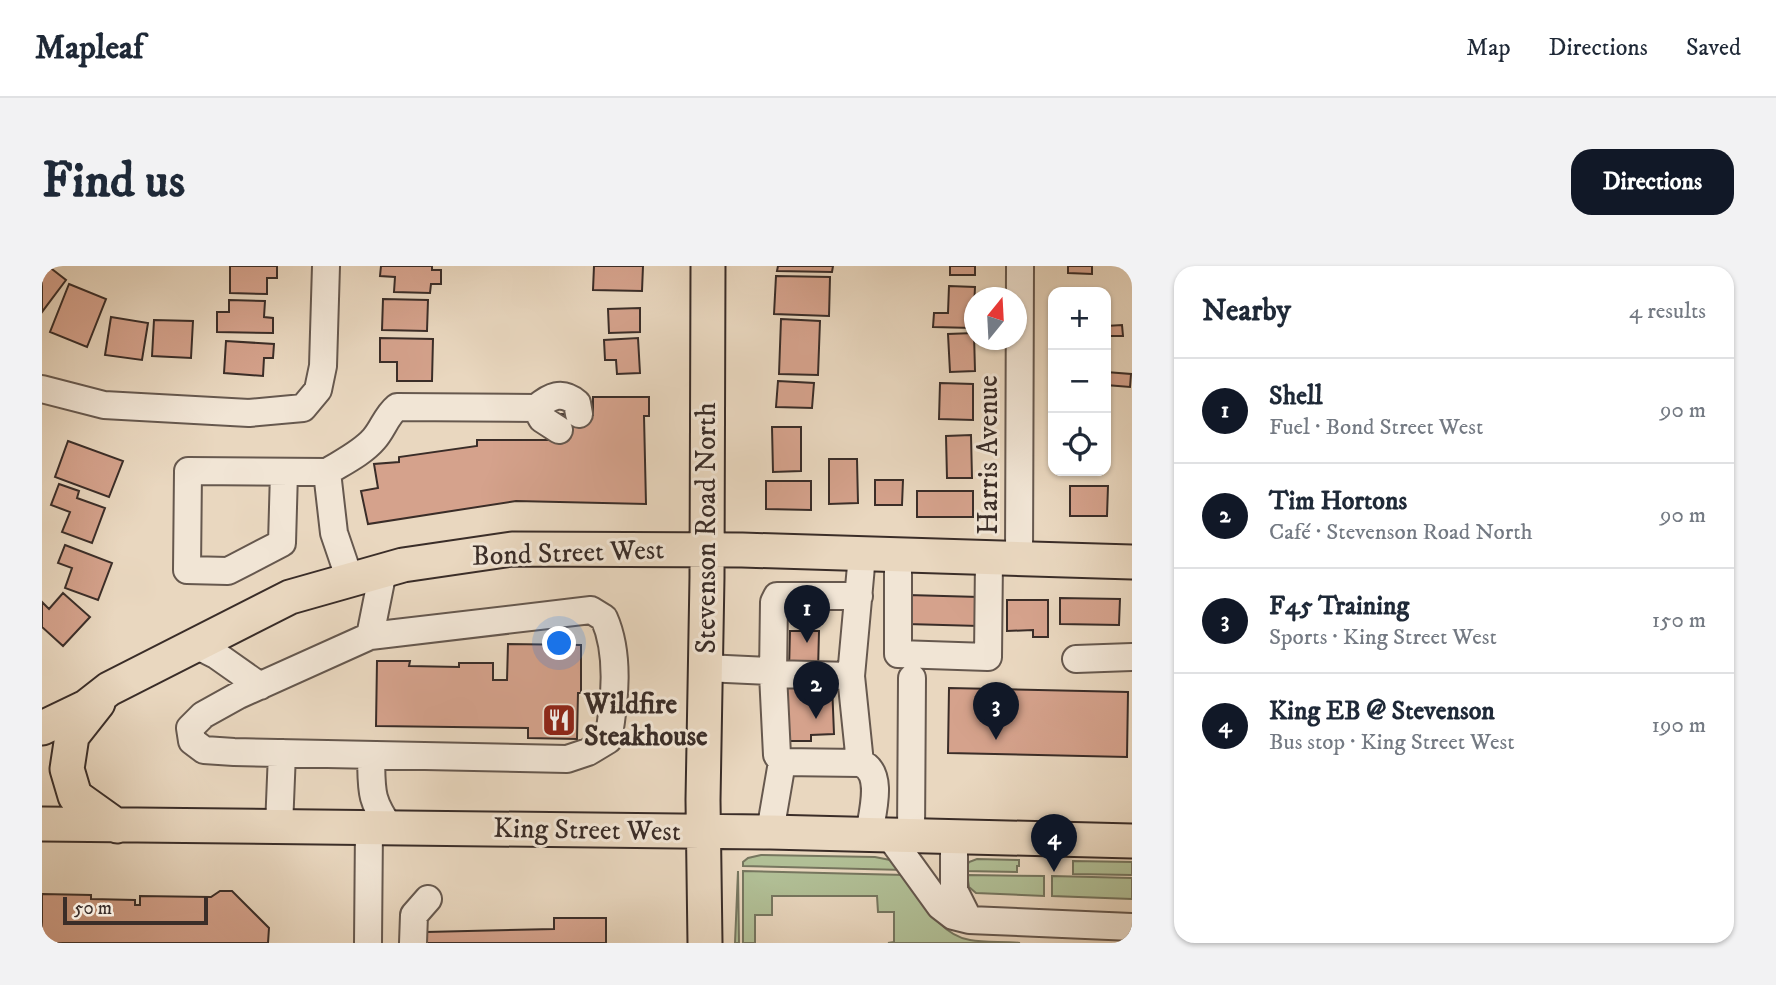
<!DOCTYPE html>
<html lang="en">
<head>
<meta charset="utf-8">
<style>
  body { margin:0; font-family:"IM FELL DW Pica",serif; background:#f2f2f3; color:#1f2937 }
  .controls { position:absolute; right:21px; top:21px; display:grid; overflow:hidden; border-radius:14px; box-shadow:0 2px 5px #0004 }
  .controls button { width:63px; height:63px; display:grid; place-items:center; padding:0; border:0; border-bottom:2px solid #e0e1e3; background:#fff; color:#1f2937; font:35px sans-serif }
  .compass { position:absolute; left:922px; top:21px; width:63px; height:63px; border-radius:50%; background:#fff; box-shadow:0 2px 5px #0004; rotate:18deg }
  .scale { position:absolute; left:21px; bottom:18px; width:145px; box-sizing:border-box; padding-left:7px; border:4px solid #3a2d28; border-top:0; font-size:19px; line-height:24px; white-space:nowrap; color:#3a2d28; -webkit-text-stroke:5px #f1e5d5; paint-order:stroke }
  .you { position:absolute; left:518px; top:378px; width:24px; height:24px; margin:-18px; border:5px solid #fff; border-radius:50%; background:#1a73e8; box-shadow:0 0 0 10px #1a73e833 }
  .badge { display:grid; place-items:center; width:46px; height:46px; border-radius:50%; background:#111827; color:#fff; font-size:23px; font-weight:700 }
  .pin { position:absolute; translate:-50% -58px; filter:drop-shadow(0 2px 4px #0008) }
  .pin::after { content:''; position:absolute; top:37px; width:24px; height:21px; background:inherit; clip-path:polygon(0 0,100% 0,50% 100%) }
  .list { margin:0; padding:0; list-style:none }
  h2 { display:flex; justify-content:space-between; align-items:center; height:91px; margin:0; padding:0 28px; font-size:30px }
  h2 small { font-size:23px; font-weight:400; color:#747a83 }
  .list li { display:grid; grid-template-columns:46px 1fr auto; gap:21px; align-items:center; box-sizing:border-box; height:105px; padding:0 28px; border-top:2px solid #e0e1e3 }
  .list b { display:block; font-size:26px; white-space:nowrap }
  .list p { margin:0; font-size:23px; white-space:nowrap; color:#747a83 }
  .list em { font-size:23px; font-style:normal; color:#747a83 }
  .icon { flex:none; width:38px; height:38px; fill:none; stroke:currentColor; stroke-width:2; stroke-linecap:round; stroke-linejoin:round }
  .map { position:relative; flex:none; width:1090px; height:677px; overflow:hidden; border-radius:21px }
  header { display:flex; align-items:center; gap:42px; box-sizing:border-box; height:98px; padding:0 35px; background:#fff; border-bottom:2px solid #e0e1e3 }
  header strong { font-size:33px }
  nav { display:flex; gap:38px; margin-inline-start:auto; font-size:24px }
  .intro { display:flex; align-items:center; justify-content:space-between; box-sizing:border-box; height:168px; padding:0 42px }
  h1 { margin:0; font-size:49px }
  .button { padding:18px 32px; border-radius:21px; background:#111827; color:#fff; font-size:24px; font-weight:700 }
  main { display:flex; gap:42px; padding:0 42px }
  aside { flex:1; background:#fff; border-radius:21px; box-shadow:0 2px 5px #0004 }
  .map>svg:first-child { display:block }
</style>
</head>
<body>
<header>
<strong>Mapleaf</strong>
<nav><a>Map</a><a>Directions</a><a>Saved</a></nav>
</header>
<div class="intro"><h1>Find us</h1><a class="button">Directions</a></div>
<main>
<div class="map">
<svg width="1090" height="677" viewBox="0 0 1090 677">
  <rect width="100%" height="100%" fill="#e9d7bf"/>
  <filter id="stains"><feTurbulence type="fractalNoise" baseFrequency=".00286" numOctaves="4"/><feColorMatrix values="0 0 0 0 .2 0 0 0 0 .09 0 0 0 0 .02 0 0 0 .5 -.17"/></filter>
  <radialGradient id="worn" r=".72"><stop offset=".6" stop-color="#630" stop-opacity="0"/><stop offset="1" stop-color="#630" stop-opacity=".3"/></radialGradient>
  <path fill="#b1bf96" stroke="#76765f" stroke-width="2" d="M719,589L833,591L848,594L861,604L701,600V596L706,592Z
    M935,593L977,594V600H975V606L922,605L927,596Z
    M1031,595L1090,596V609L1031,608Z
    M696,605L697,677H693Z
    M701,605L863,609C880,632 896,669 928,674C944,677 962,675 978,677H846L852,676V646H836L835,630H730V649H713V677H701Z
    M925,609L1002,610V630L934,627L927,621Z
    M1010,610L1090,612V633L1010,630Z"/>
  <path fill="#d5a28c" stroke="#3a2d28" stroke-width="2" d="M0,0H6L24,14L0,46Z
    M188,0H235V12H225V28L188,27Z
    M339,0H390V4H399V18H389L388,27L352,26L353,11L338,10Z
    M552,0H601L600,25L551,24Z
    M736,0H791L790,6L735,5Z
    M908,0H933V9H908Z
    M1026,0H1050V8L1026,7Z
    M734,10L788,11L787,50L732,48Z
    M27,18L64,33L45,81L8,66Z
    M907,20L933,21L931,62L891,61L892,47H906Z
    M1030,23H1049V26H1030Z
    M341,33L386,34L385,65L340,64Z
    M187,34L223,35L222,51L231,52V67L175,66V46H187Z
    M598,42V66L567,67L566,43Z
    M69,51L106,57L100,94L63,89Z
    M739,53L778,55L776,109L737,108Z
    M112,54L151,55L149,92L110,90Z
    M1080,59L1081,70H1064V60Z
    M932,67L933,105L908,106L906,68Z
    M338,72L391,73L390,115H355V96H338Z
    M596,72L598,107L575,108L574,94H563L562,74Z
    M184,75L232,78L231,92H222L221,110L182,107Z
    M1064,106L1089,108L1088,121L1064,119Z
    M736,115L772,117L770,142L734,141Z
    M898,117L931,118V154L897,153Z
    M551,131H607V150H602L604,238L474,235L326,258L319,225L336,222L332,198L357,196V191L435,180V174H518L517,148L551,149Z
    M730,161H759V205L731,206Z
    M929,169L930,212H905L904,170Z
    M26,175L81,195L67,231L13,211Z
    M787,193H815L816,237L787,238Z
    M1029,205H1058V208L1029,207Z
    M833,214H861L860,239H833Z
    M724,215H769V244L724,243Z
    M17,218L37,225L35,232L63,242L50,277L20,266L28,246L9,239Z
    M1028,220H1066L1065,250H1028Z
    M875,225H931V251H875Z
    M23,279L70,297L56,334L23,322L30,302L16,297Z
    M21,327L48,351L21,380L0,361V336L7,343Z
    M866,329L937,331V360L865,358Z
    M1018,332L1078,333L1077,359L1018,358Z
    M965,334H1006V371H991V364L965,365Z
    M748,365H777L776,405L747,404Z
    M466,378L539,379V427H536L535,473L486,472V462L334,460L335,395H368L367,400L417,401V397H451V414H465Z
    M742,413L790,418L792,468L769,469V475H744Z
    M907,422L1086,426L1085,491L906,487Z
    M178,625H190L227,662L226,677H0V628L49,629V633L93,634V639H98V630L169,631Z
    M512,652H564V677H385L384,666L512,663Z"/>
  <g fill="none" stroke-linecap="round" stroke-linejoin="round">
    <g stroke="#66584e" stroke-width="30">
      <path id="minor" d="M0,123L62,139L207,147L261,142L276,124L281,100L284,0
        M494,142C508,130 520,124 535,137L537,148
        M242,206L240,277L186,305L145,304L146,205L285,206L292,267L308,314
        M285,206C301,196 320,187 332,173C341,163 344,150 355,141L494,142L500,153L517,164
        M856,289V388L946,391L947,293
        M977,294L978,0
        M817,330H735L732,336L731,408L809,410L820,289
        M328,370L549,344L562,352C578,388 573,435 566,474L546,486L525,493L192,486L162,484L150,475L148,462L161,449L197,429L328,370L341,305
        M154,379L174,389L218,420
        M1034,393L1090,391
        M663,402L725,405L731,408L735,489L740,496L818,497C843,505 830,548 827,568
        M809,410L818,497
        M329,489C330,524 327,532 348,562
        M237,561L240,487
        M728,566L740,496
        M846,568L898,640L911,650L927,654L1090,661
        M869,570L870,412
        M912,572V624L927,654
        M326,677L327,562
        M371,677L372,649L386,633"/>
    </g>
    <g stroke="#3a2d28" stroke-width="37">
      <path id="major" d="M56,437L30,470L25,503L33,530L75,560
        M0,462L44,441L67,423L248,331L361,299L470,283L700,284L1090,296
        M0,558L728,566L1090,575
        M663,677L661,534L665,311L666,0"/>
    </g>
    <use href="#minor" stroke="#f1e5d5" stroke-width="26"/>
    <use href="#major" stroke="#e9d7bf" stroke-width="33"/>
  </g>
  <defs>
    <g id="restaurant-square" transform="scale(1.75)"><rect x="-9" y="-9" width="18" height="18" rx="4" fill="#8f2418" stroke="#f1e5d5"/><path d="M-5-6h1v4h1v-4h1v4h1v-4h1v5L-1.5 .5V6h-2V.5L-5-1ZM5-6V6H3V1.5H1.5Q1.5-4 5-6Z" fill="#fff"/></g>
  </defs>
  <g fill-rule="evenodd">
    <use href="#restaurant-square" x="517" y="454"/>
  </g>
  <g text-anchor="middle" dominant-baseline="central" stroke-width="6" stroke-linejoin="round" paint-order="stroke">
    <g font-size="28" fill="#3a2d28" stroke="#f1e5d5">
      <text transform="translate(946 189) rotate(-90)">Harris Avenue</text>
      <text transform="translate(664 262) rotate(-90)">Stevenson Road North</text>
      <text transform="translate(526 287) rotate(-2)">Bond Street West</text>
      <text transform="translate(545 564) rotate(1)">King Street West</text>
    </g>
    <g font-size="28" font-weight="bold" fill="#3a2d28" stroke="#f1e5d5" text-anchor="start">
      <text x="542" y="438">Wildfire<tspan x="542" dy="32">Steakhouse</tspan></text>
    </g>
  </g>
  <rect width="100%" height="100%" filter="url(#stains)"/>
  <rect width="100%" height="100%" fill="url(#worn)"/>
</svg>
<div class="controls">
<button>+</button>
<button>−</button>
<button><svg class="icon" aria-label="locate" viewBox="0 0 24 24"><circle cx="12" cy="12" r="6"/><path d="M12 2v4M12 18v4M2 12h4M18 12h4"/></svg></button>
</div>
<svg class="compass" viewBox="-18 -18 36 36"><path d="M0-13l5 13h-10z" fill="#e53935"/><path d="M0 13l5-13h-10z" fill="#747a83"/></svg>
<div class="scale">50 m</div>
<div class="you"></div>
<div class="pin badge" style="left:765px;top:377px">1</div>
<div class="pin badge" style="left:774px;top:453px">2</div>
<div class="pin badge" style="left:954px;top:474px">3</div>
<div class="pin badge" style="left:1012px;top:606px">4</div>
</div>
<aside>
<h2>Nearby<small>4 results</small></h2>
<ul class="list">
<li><span class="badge">1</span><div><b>Shell</b><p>Fuel · Bond Street West</p></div><em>90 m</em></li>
<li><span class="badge">2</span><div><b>Tim Hortons</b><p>Café · Stevenson Road North</p></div><em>90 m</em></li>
<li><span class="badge">3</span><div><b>F45 Training</b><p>Sports · King Street West</p></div><em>150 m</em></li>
<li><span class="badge">4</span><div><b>King EB @ Stevenson</b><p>Bus stop · King Street West</p></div><em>190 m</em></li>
</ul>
</aside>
</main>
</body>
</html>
